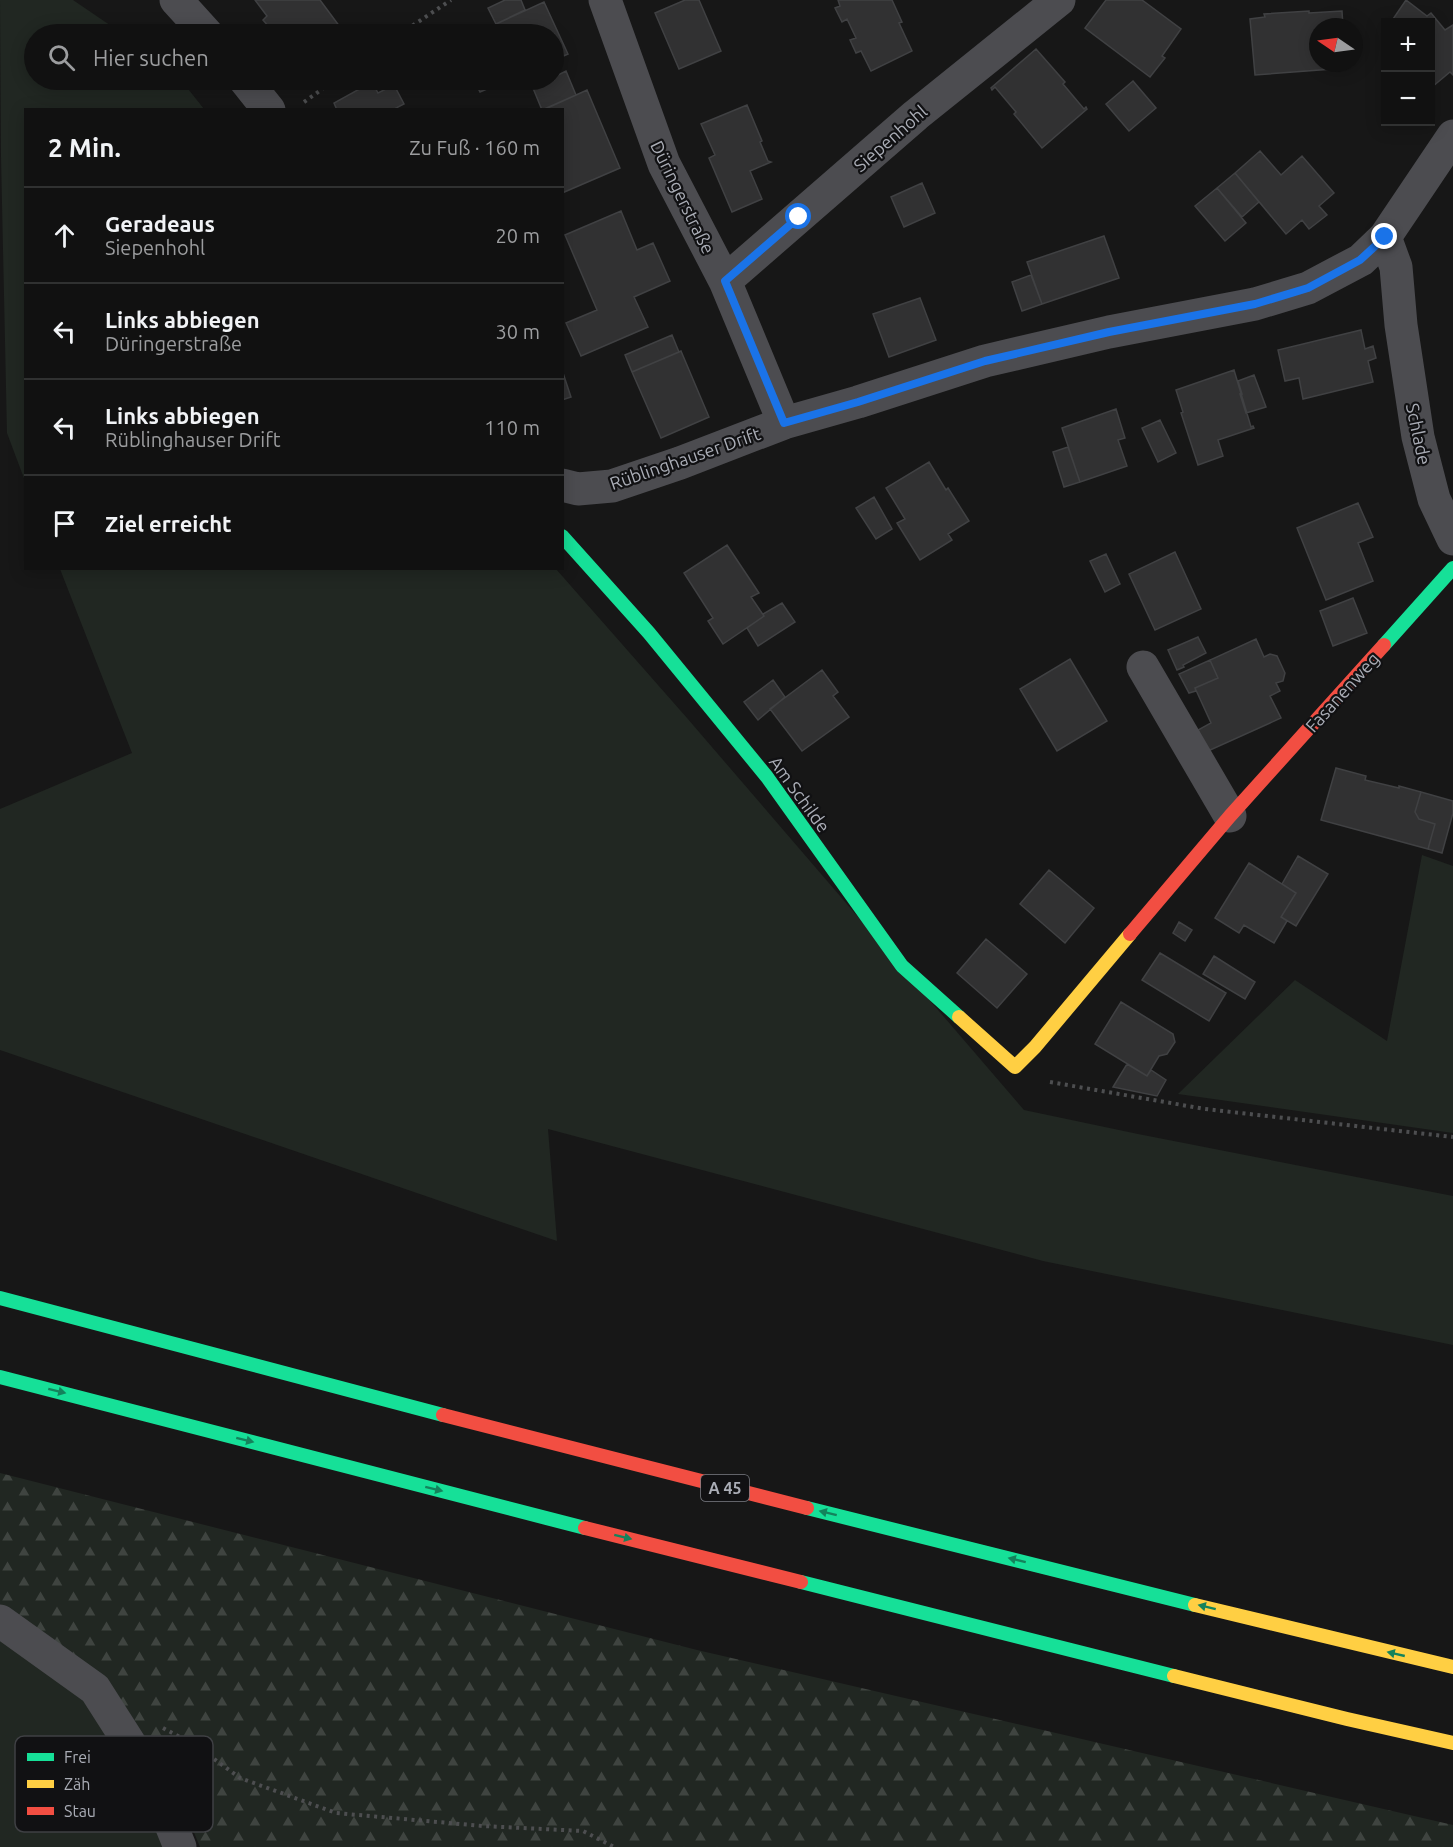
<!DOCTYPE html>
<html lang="de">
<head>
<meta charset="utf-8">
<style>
  body { margin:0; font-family:Ubuntu,sans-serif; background:#1e1f1f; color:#f1f3f6 }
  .controls { position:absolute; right:18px; top:18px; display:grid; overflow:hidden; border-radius:0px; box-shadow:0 3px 15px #0003 }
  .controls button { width:54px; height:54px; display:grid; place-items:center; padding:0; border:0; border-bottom:2px solid #303131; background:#111; color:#f1f3f6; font:30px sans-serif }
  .compass { position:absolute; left:1309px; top:18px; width:54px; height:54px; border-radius:50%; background:#111; box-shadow:0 3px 15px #0003; rotate:283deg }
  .stop { position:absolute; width:18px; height:18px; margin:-14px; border:4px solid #1a73e8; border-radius:50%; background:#fff }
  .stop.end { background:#1a73e8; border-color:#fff; box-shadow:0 2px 6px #0008 }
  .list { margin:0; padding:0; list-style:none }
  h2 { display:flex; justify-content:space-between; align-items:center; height:78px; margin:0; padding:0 24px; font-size:26px }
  h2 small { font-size:20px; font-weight:400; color:#9c9d9f }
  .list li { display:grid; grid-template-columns:39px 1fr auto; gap:18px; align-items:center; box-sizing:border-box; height:96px; padding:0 24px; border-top:2px solid #303131 }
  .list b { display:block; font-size:22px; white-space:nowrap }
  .list p { margin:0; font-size:20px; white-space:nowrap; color:#9c9d9f }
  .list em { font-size:20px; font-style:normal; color:#9c9d9f }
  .icon { flex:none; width:33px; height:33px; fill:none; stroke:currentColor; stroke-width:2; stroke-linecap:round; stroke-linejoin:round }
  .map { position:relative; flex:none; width:1453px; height:1847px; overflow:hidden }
  .search { position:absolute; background:#111; box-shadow:0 3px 15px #0003; left:24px; top:24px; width:540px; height:66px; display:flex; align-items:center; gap:15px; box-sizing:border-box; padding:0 21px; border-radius:33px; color:#9c9d9f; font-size:22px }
  .panel { position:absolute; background:#111; box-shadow:0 3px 15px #0003; left:24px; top:108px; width:540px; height:462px; border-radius:0px }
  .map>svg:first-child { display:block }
</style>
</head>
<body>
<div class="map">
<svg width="1453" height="1847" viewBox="0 0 1453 1847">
  <defs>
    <pattern id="forest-firs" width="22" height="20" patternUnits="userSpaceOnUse" patternTransform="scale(1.5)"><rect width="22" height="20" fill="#212722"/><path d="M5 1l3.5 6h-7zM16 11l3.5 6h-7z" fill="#3f4440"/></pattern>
  </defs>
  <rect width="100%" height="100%" fill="#171717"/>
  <path fill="#212722" d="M0,0H73L123,34H34V80H181L204,109L26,110L25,481L7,433L1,157Z
    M60,569H556L687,718L1024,1110L1138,1134L1453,1196V1345L1043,1261L548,1129L557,1241L0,1050V809L132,753Z
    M1422,855L1453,866V1133L1178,1094L1295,980L1387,1041Z
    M0,1632L89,1697L174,1847H0Z"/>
  <path fill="url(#forest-firs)" d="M0,1473L697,1650L1453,1825V1847H200L174,1784L102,1687L0,1611Z"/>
  <path fill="#313132" stroke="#404143" stroke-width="1.5" d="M255,0H320L343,31L337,34H275L263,20L267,16Z
    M505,0H521L525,10L496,24L488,8Z
    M685,0H699L721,51L679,69L655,13Z
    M838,0H892L902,22L899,23L912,51L871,71L861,51L856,53L850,40L856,38L847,19L842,22L835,8L840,6Z
    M1106,0H1142L1181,29L1162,56L1165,58L1150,77L1085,28Z
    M1406,0L1427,16L1431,13L1445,30L1453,25V75L1450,72L1432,87H1430V22H1391Z
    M544,2L568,54L554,60V34H490L499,30L496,24Z
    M1309,11V13L1342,11L1343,27H1318V63H1345L1346,68L1255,75L1250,19L1265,17L1264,14Z
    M1036,49L1065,82L1063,84L1084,109L1086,107L1087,109L1042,148L1014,114L1016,112L995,87L992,90L991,88Z
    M566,71L576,95L542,110L533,88L549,80H554V77Z
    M474,80H508L480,92Z
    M1133,81L1156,108L1129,131L1106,104Z
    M372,82L378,93L394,85L404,104L396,108L397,110H337L334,103Z
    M587,90L620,168L562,193V110H543Z
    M747,105L762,141L760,142L768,161L771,162L750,171L762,199L732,212L709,158L715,155L701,124Z
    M1260,151L1281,175L1302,156L1334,193L1319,206L1327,215L1309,229L1302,220L1286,234L1235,173Z
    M1235,173L1259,202L1242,217L1217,188Z
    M922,183L935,213L904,227L891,197Z
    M1217,188L1246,223L1225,241L1195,206Z
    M621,211L637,250L653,243L670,281L634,297L648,327L581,356L566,323L597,310L565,235Z
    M1104,236L1119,278L1042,304L1027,262Z
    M1031,275L1042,304L1022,311L1012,282Z
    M920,298L936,340L889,357L873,314Z
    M1361,330L1365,349L1373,346L1376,358L1368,361L1373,382L1303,399L1299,378L1285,381L1278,350Z
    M672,335L679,352L632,372L625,355Z
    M681,351L709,417L661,438L632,372Z
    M562,370L571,397L562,400Z
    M1234,370L1251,427L1253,426L1254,428L1218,440L1223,456L1198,465L1181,413L1183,412L1176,390Z
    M1254,375L1266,407L1246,413L1240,394H1242L1238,381Z
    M1116,409L1125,438L1118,440L1127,466L1080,482L1062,428Z
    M1160,420L1176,453L1158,462L1142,428Z
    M1068,447L1080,482L1064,487L1053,452Z
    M929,462L946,490L948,488L969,521L948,534L952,540L920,560L897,523L905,519L886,488Z
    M874,497L892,529L876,539L856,508Z
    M1358,503L1373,537L1358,543L1373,581L1326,600L1297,528Z
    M727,545L759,593L751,597L764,616L723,644L708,621L713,618L684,573Z
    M1175,552L1201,609L1155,630L1129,574Z
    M1106,554L1120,584L1105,592L1090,561Z
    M1353,598L1367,633L1333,646L1320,611Z
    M782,603L795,622L758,646L747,628L764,616L763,614Z
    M1198,637L1206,653L1183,665L1184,667L1177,670L1168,650Z
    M1256,639L1264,657L1270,654L1277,656L1285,673L1283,681L1276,683L1280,691L1270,696L1281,718L1208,751L1198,730L1211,723L1195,688L1218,678L1210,660Z
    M1070,659L1107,721L1057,751L1020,689Z
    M1210,660L1218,678L1195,688L1196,691L1189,693L1179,674Z
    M822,670L838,692L833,696L849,717L802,751L770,709Z
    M773,680L785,697L758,720L744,702Z
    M1336,768L1366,776L1365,780L1399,788V786L1421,792L1415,812L1419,819L1435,824L1428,849L1321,820Z
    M1421,792L1453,801V813L1442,853L1428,849L1435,824L1419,819L1415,812Z
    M1298,856L1328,874L1296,926L1281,917L1296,893L1282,884Z
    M1249,863L1296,893L1281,917L1287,921L1274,943L1244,925L1239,933L1215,918Z
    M1049,870L1094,908L1065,943L1020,904Z
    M1179,922L1192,930L1185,941L1173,933Z
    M986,939L1027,974L997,1008L957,973Z
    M1160,953L1226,993L1209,1021L1142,980Z
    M1214,956L1255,982L1245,999L1203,974Z
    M1121,1002L1173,1034L1175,1042L1167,1054L1159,1056L1147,1076L1095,1044Z
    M1127,1064L1147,1076L1151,1070L1166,1080L1157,1096L1113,1087Z"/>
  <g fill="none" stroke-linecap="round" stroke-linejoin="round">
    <path stroke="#4d4e50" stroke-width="4" stroke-dasharray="3 4.5" stroke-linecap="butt" d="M400,34L451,0
      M304,102L335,80
      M1050,1082L1205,1109L1453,1137
      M163,1728L195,1745L240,1778L336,1813L483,1826L583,1831L614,1847"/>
    <path stroke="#4c4c50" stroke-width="33" d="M176,0L207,34
      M605,0L664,164L725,281L784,423
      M245,80L269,110
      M1385,237L1396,267L1401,325L1418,437L1434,499L1453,539
      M725,281L916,115L1059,0
      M562,485L578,489L612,486L680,463L784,423L858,402L985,361L1109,332L1255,304L1308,288L1361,260L1385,237L1453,136
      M1143,667L1230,816
      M0,1621L95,1689L132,1747L163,1805L180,1847"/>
    <path stroke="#16e098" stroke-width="14" d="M562,536L649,633L767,777L902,966L959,1017
      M1384,645L1453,568
      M0,1298L443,1415
      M0,1377L585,1528
      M807,1508L1195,1605
      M801,1582L1174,1676"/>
    <path stroke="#ffcf43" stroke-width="14" d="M959,1017L1015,1067L1035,1047L1130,934
      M1195,1605L1453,1667
      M1174,1676L1347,1719L1453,1743"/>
    <path stroke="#f24e42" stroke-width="14" d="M1130,934L1230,816L1384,645
      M443,1415L807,1508
      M585,1528L801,1582"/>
  </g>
  <defs><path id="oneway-solid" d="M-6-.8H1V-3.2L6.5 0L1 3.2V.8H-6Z" transform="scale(1.5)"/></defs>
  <g fill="#14835c">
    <use href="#oneway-solid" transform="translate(57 1391) rotate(14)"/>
    <use href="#oneway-solid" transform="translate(245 1440) rotate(14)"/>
    <use href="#oneway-solid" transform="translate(434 1489) rotate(14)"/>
    <use href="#oneway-solid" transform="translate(828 1513) rotate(-166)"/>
    <use href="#oneway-solid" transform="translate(623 1537) rotate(14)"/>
    <use href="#oneway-solid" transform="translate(1017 1560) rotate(-166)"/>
    <use href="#oneway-solid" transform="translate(1207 1607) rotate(-166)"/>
    <use href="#oneway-solid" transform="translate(1396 1654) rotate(-167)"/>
  </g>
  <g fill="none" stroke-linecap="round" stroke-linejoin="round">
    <path stroke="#1a73e8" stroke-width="8" d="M799,217L725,281L784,423L858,402L985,361L1109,332L1255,304L1308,288L1360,260L1385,237"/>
  </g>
  <g text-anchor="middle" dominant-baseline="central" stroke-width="4.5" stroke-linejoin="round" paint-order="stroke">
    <rect fill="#111113" stroke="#7c7e85" stroke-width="1.5" x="701" y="1475" width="48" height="26" rx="4.5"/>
    <g font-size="16" font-weight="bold" fill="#aaadb6">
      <text x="725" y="1488">A 45</text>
    </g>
    <g font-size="18" fill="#aaadb6" stroke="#111113">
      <text transform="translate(890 138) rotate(-41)">Siepenhohl</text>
      <text transform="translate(683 197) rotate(64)">Düringerstraße</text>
      <text transform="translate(1419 434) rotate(78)">Schlade</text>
      <text transform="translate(685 458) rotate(-19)">Rüblinghauser Drift</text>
      <text transform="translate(1342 692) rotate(-48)">Fasanenweg</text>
      <text transform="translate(800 794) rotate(54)">Am Schilde</text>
    </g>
  </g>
  <rect x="15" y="1736" width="198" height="96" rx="9" fill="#111113" stroke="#3f4044" stroke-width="1.5"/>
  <rect x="27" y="1753" width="27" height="8" fill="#16e098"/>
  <rect x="27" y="1780" width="27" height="8" fill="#ffcf43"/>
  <rect x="27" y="1807" width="27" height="8" fill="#f24e42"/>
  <g font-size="16" fill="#aaadb6">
    <text x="64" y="1763">Frei</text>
    <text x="64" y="1790">Zäh</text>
    <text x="64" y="1817">Stau</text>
  </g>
</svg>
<div class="controls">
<button>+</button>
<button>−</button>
</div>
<svg class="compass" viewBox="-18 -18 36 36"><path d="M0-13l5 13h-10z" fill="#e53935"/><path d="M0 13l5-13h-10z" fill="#9c9d9f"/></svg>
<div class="stop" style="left:799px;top:217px"></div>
<div class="stop end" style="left:1385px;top:237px"></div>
<div class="search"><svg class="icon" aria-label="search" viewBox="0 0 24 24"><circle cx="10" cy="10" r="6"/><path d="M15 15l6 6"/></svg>Hier suchen</div>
<section class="panel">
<h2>2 Min.<small>Zu Fuß · 160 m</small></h2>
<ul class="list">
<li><svg class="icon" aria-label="ahead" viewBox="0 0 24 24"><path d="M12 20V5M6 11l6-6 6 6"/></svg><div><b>Geradeaus</b><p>Siepenhohl</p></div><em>20 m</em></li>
<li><svg class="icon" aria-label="left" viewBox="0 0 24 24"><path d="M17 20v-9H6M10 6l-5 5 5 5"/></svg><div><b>Links abbiegen</b><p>Düringerstraße</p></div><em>30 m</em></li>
<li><svg class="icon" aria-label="left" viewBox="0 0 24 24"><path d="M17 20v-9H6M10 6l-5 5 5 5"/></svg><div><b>Links abbiegen</b><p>Rüblinghauser Drift</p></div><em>110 m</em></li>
<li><svg class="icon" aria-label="arrive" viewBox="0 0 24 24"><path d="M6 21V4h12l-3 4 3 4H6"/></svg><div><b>Ziel erreicht</b></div></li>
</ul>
</section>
</div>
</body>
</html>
